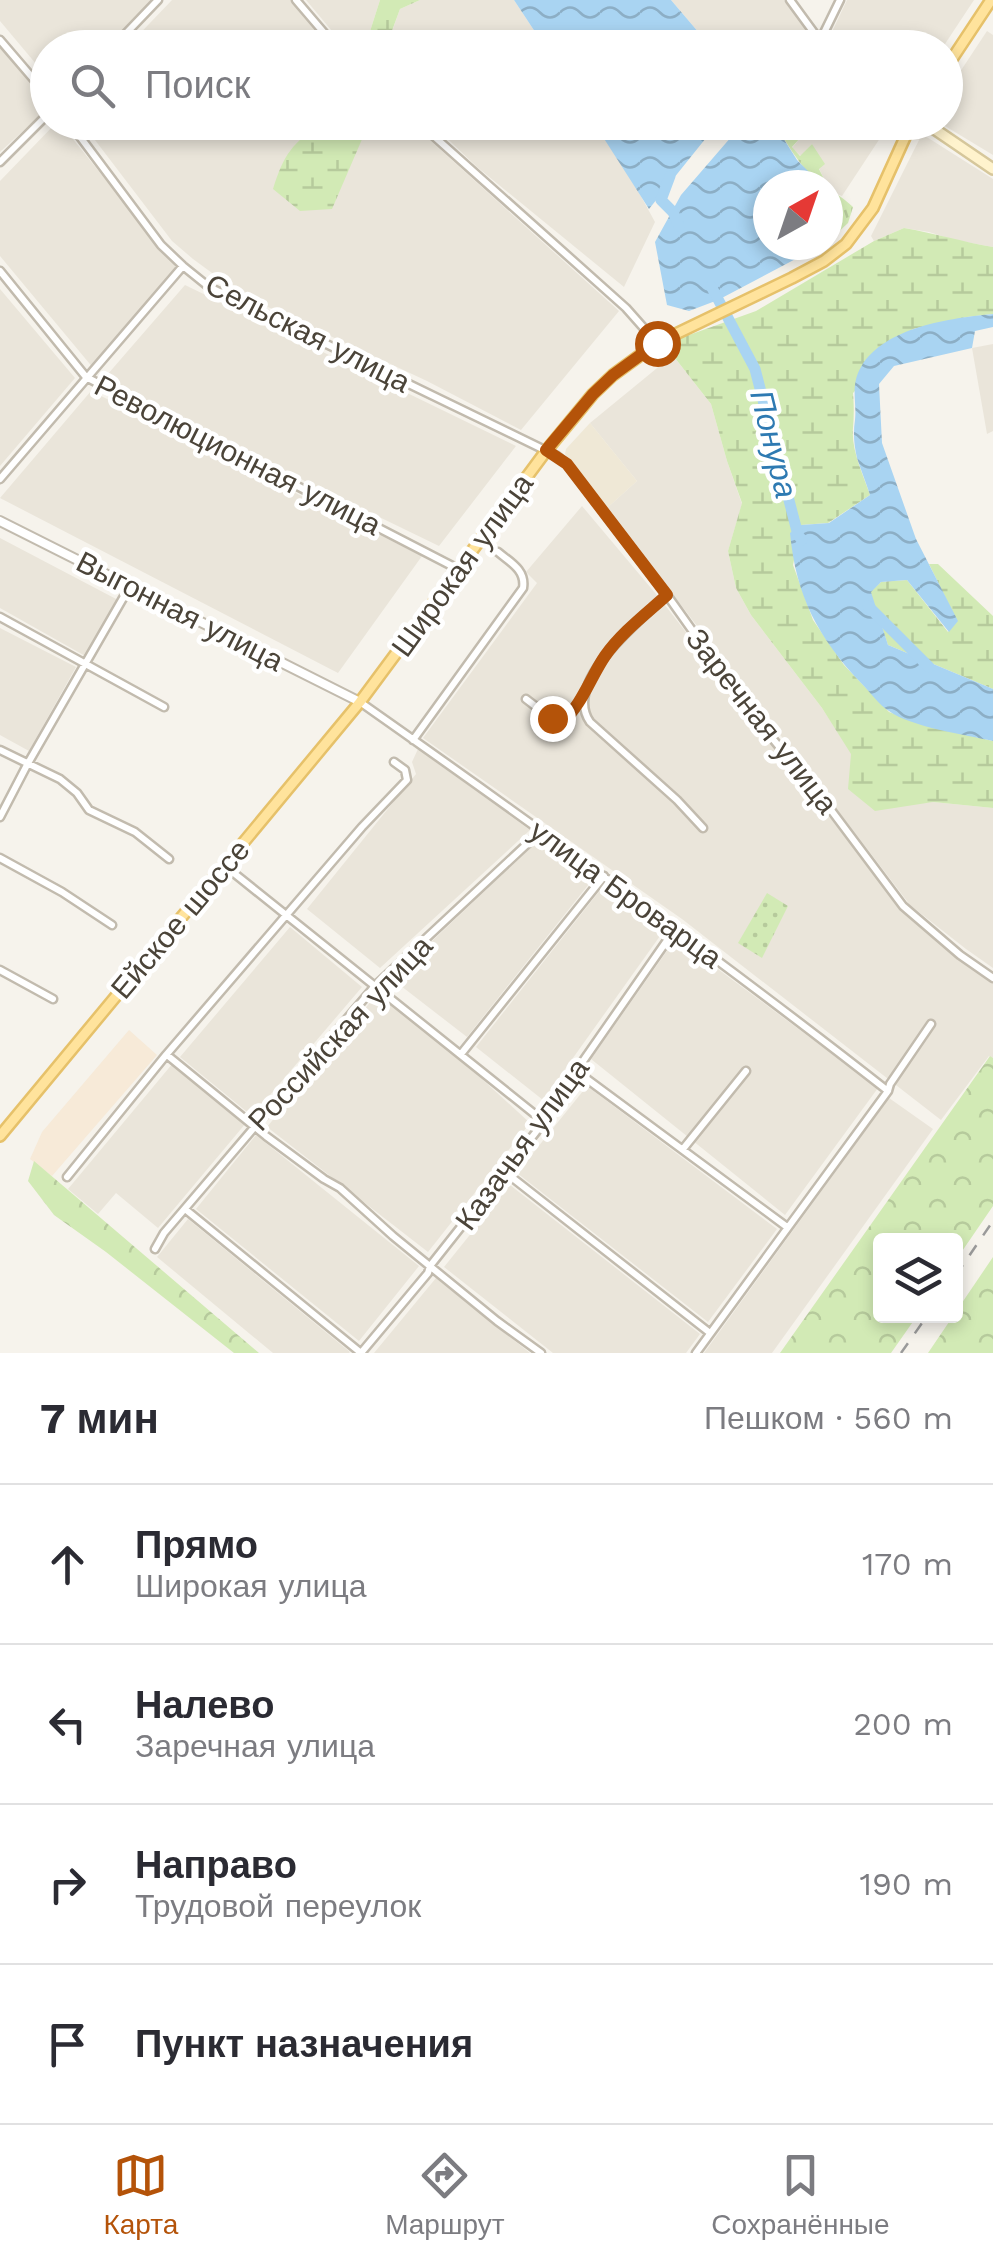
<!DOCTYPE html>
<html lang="ru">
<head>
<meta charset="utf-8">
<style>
  body { margin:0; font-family:"Work Sans",sans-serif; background:#f2f2f3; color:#2b2b33 }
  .controls { position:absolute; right:30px; bottom:30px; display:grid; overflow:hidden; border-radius:10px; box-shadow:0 5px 15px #0003 }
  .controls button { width:90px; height:90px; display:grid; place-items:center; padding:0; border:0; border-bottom:2px solid #e1e1e2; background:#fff; color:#2b2b33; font:50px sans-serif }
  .compass { position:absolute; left:753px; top:170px; width:90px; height:90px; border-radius:50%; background:#fff; box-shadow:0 5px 15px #0003; rotate:40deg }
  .stop { position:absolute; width:30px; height:30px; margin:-22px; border:8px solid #b45309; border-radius:50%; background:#fff }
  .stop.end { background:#b45309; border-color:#fff; box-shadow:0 2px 10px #0008 }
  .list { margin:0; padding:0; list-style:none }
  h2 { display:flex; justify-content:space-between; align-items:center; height:130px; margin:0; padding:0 40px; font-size:42px }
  h2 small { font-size:32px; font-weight:400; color:#7c7c81 }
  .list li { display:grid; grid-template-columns:65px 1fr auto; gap:30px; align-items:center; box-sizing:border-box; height:160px; padding:0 40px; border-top:2px solid #e1e1e2 }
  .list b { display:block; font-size:38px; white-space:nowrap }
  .list p { margin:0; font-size:32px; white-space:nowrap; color:#7c7c81 }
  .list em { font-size:32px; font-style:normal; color:#7c7c81 }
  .icon { flex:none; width:55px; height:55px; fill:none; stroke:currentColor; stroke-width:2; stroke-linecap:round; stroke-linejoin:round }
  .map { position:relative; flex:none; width:993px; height:1353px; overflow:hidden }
  .search { position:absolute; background:#fff; box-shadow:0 5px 15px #0003; left:30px; right:30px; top:30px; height:110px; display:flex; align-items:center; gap:25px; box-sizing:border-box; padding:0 35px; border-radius:55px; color:#7c7c81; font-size:38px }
  .sheet { height:770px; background:#fff }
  nav { display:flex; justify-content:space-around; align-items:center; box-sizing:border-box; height:140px; border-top:2px solid #e1e1e2; background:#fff; font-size:28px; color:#7c7c81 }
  nav a { display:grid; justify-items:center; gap:5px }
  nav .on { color:#b45309 }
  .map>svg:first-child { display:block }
</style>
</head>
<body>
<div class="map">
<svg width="993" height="1353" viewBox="0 0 993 1353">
  <defs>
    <pattern id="grass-tufts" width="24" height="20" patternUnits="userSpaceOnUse" patternTransform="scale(2.5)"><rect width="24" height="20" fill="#d2eab5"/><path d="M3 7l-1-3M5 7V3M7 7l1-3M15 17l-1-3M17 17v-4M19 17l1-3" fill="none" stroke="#b6ca9c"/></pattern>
    <pattern id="forest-crowns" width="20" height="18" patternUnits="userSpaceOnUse" patternTransform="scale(2.5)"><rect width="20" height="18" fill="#d2eab5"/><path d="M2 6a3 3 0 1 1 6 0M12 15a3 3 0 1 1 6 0" fill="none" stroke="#b6ca9c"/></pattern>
    <pattern id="wetland-marsh" width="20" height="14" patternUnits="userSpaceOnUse" patternTransform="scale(2.5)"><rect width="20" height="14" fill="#d2eab5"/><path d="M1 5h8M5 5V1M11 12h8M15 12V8" fill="none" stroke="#b6ca9c"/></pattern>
    <pattern id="park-dots" width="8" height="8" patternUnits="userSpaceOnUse" patternTransform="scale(2.5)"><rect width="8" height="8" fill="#d2eab5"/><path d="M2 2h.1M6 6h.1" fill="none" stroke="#b6ca9c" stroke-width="1.8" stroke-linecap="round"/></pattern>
    <pattern id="water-waves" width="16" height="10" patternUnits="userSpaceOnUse" patternTransform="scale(2.5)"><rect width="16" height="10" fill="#a9d4f2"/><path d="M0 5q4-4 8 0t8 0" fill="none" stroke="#8caec5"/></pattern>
  </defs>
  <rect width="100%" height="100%" fill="#f6f3ec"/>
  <path fill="#eae5da" d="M0,0H155L109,47L48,48L47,77L0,21Z
    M172,0H291L333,47L126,48Z
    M306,0H380L365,47H349L337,37Z
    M420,0H514L545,47L386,48L400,9Z
    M671,0H784L810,34L799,47H711Z
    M847,0H974L943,47H843L830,36Z
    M987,31L993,35V155L940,123L946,122V93Z
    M0,45L47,105L48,108L0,152Z
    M56,123H60L176,267L94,369L0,256V181Z
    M82,123H411L619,311L521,430L427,381L242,295L193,259L172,241Z
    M431,123H594L631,178L655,222L624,287L477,167Z
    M790,123H890L842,196L837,194L828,187L819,168L812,144L801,156L792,148L801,137Z
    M922,134L993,179V247L954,240L929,232L904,228L874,241L871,236Z
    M185,285L516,446L439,546L101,382Z
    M0,289L75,378L0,466Z
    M993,344V431L987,434L972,348Z
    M671,353L711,404L727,461L742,504L728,551L736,588L751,615L822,708L852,754L914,803L933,802L993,808V968L966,949L910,905L607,508L637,481L590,423L662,364Z
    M91,391L422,556L338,673L0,498Z
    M582,506L661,600L904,913L993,982V1058L989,1056L941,1120L682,919L423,738L537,583L526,572Z
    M0,538L118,600L87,657L0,608Z
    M0,628L76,667L29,751L0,735Z
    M418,749L530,830L380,968L307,909L416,774L412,762Z
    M541,838L593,879L467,1037L392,979Z
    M605,884L665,929L543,1100L476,1047Z
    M290,927L362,987L252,1116L180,1057Z
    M676,938L878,1088L785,1215L591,1059Z
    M377,994L469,1067L530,1123L428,1252L267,1127Z
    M173,1063L246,1123L158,1228L116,1193L98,1214L68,1189Z
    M587,1086L777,1229L708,1322L517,1173Z
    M889,1098L933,1129L772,1353H704Z
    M256,1135L419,1266L359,1341L196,1209Z
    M510,1185L700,1334L686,1353H553L444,1267Z
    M188,1219L350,1352L349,1353H273L157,1257Z
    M436,1278L530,1353H374Z"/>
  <path fill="#f7ead8" d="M129,1030L157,1055L52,1176L30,1159L42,1132Z"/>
  <path fill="#efe8d6" d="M590,423L637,481L607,508L565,454L566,449Z"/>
  <path fill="url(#grass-tufts)" d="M772,123H790L801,137L792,147L800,156L812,144L825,164L819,169L828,187C837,195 845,199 853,207L848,223L829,241L834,226L828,203V185H814C810,172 803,168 796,157C787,145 782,133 772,123Z"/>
  <path fill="url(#forest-crowns)" d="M990,1056L993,1058V1206L956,1260V1240H880V1316H917L891,1353H780Z
    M34,1161L259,1353H234L106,1252L54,1215L28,1181Z
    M993,1257V1353H928Z"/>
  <path fill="url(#wetland-marsh)" d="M380,0H420L400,9L386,47H365Z
    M323,123H369L332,209L300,211L273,189C284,154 292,143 323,123Z
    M904,228C934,233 963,242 993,247V314L967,317L913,329L853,393C854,406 854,416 853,428C851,450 863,474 870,495L828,523L801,525L793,565L813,620L844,665L889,712L927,726L993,741V808L933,802L875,811L848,789L851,754L822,708L751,615L736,588L728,551L742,503L727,461L711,404L664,344L756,311L874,241Z
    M929,564H938L993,616V689L888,645L870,592L881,582L907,580L948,632L957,621Z"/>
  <path fill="url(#park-dots)" d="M767,893L788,906L762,958L738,943Z"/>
  <path fill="url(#water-waves)" d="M514,0H671L711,47H545Z
    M594,123H722L714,128L649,209Z
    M747,123H772L775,125L797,160L811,174L814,185H768V245H822L718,300L689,311L667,305L655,242L681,195L738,129Z
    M993,314V327L975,331L972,348L894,366L879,384L882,443L916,539L958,621L949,632L907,580L881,582L871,592L888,645L993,689V741C966,735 911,727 889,711C879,705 870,692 862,684C818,638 796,596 790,533L801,525L829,523L870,495C866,483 861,470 857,458C854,445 853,433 855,420C857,401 850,386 861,367C884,327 951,318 993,314Z"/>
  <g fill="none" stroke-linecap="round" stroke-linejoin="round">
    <path stroke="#a9d4f2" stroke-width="11" d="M670,176L661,200L673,212L679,226
      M711,286L755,369L798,535L802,540
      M868,606L929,667"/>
    <g stroke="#c2bbae" stroke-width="11">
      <path id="minor" d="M296,0L337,48
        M790,0L820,41L827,48
        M0,40L48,96
        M820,41L840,0
        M112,48L158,0
        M69,122L161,245L183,266L209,287L557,456L567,464L667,595L748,709L825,802L903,906L960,955L993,978
        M418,122L626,308L657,343
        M0,162L48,114
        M0,271L86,377L458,569
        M0,479L183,266
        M667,595C640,620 562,682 590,722L677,800L703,828
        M0,617L164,707
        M526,699L552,719L562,722L572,713L582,697
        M360,702C539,828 716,956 888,1091
        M413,740L523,588C526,570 510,562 498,552
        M0,750L60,779L77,793L89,810L135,832L169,859
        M0,817L27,765L130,586
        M0,858L62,892L112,925
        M225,866L542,1120
        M0,970L53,999
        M461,1054L604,876
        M167,1055L266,1136L324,1179L340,1188L393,1236L497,1321L541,1353
        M576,1071L787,1227
        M683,1149L746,1071
        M505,1172L710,1333
        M67,1177L166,1055L362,827L407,780L405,770L394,762
        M185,1209L361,1353
        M155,1249L164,1233L375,986L541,831
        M361,1353L428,1273L430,1266L536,1132L542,1120L675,929
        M696,1353L888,1091L890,1084L931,1024"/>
    </g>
    <g stroke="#c2bbae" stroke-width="12">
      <path id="tertiary" d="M0,521L360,702"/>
    </g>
    <g stroke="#d6c79b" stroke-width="14">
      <path id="secondary" d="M924,122L993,169"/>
    </g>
    <g stroke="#e6c16a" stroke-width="14">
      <path id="primary" d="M946,68L991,0
        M0,1136L360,702L546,451L593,394L613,375L657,343L792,278L824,261L846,244L873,208L912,122"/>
    </g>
    <use href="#minor" stroke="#fff" stroke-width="6"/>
    <use href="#tertiary" stroke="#fff" stroke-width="8"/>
    <use href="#secondary" stroke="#fff3cd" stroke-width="9"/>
    <use href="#primary" stroke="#ffe39c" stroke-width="9"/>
    <path stroke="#9a9a9a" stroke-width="2.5" stroke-dasharray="12 12" stroke-linecap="butt" d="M956,1275L993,1221
      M901,1353L927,1316"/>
  </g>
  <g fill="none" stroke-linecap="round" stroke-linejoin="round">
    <path stroke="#b45309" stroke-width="12" d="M552,718L562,722C582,705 590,678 605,656C621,633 646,614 667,595L567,464L546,450L593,394L613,375L657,343"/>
  </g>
  <g text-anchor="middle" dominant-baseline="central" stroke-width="9" stroke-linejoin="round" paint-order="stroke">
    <g font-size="30" fill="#4b4439" stroke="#fff">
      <text transform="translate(308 333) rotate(27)">Сельская улица</text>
      <text transform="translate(238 455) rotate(27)">Революционная улица</text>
      <text transform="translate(462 565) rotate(-54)">Широкая улица</text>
      <text transform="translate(180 611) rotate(27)">Выгонная улица</text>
      <text transform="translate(762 721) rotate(52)">Заречная улица</text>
      <text transform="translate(626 894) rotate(36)">улица Броварца</text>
      <text transform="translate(180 919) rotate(-50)">Ейское шоссе</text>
      <text transform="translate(340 1033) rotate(-47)">Российская улица</text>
      <text transform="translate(522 1144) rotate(-54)">Казачья улица</text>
    </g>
    <g font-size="32" font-style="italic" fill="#2e7ab2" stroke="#fff">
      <text transform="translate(774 444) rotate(76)">Понура</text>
    </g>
  </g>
</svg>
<div class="controls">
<button><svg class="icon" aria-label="layers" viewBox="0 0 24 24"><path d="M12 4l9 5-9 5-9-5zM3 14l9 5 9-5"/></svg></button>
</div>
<svg class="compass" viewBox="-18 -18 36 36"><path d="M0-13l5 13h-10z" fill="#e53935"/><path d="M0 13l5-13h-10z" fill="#7c7c81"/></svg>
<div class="stop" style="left:657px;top:343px"></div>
<div class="stop end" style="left:552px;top:718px"></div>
<div class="search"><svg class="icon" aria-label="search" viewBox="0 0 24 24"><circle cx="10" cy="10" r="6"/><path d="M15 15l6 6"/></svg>Поиск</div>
</div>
<section class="sheet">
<h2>7 мин<small>Пешком · 560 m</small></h2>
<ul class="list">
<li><svg class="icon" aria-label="ahead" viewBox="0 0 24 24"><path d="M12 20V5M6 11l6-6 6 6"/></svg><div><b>Прямо</b><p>Широкая улица</p></div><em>170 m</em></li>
<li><svg class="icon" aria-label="left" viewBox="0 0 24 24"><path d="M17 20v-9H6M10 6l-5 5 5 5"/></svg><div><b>Налево</b><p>Заречная улица</p></div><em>200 m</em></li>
<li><svg class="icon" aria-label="right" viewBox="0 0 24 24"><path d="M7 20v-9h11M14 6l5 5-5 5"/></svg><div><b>Направо</b><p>Трудовой переулок</p></div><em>190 m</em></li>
<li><svg class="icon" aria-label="arrive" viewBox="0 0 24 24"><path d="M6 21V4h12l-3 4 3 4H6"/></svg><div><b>Пункт назначения</b></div></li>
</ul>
</section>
<nav>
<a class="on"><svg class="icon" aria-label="map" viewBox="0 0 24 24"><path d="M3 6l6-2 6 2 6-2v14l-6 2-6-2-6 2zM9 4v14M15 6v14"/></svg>Карта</a>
<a><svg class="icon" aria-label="directions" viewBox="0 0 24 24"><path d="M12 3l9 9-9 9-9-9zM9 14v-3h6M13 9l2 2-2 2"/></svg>Маршрут</a>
<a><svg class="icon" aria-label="saved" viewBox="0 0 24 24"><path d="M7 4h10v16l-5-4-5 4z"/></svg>Сохранённые</a>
</nav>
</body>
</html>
